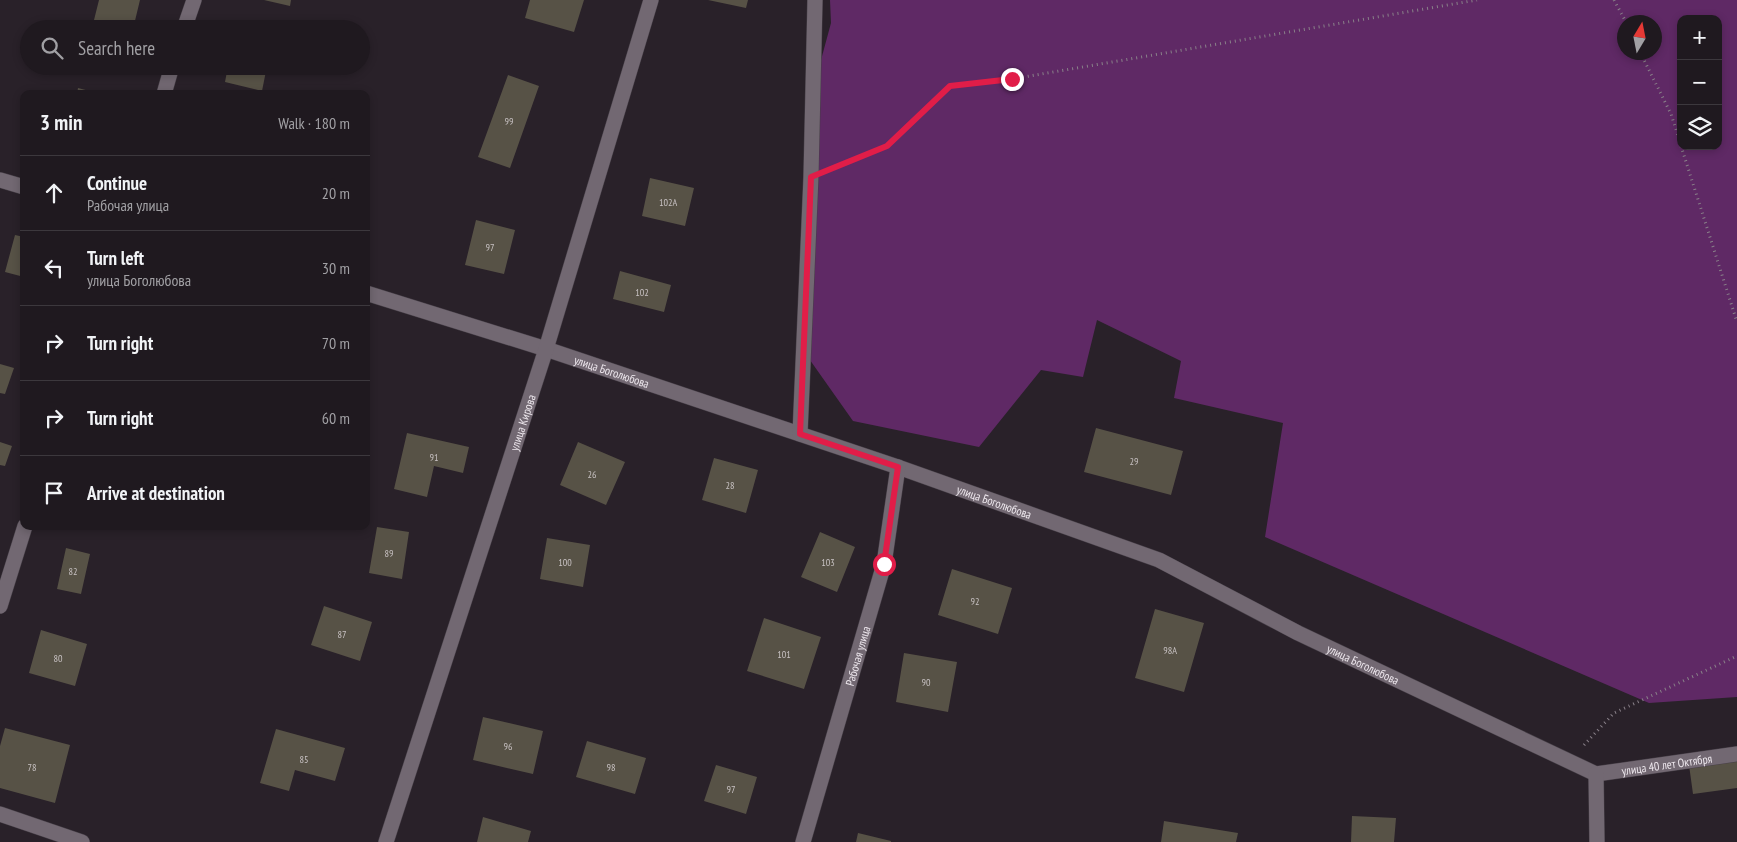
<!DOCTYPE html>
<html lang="en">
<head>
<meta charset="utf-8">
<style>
  body { margin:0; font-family:"PT Sans Narrow",sans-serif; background:#272228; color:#f1f3f6 }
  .controls { position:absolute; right:15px; top:15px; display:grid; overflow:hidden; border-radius:10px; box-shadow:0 2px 8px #0003 }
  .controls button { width:45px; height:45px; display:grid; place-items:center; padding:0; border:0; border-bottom:1px solid #3c383d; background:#1f191f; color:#f1f3f6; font:25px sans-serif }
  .compass { position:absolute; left:1617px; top:15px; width:45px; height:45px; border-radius:50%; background:#1f191f; box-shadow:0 2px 8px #0003; rotate:10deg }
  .stop { position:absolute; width:15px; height:15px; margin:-11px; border:4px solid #e11d48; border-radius:50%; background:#fff }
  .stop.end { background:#e11d48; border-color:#fff; box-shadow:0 1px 5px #0008 }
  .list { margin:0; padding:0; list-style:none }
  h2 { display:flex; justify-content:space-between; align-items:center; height:65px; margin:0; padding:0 20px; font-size:21px }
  h2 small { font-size:16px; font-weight:400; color:#a1a0a4 }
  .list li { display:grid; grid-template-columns:32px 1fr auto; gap:15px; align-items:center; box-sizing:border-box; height:75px; padding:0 20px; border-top:1px solid #3c383d }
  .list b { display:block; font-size:19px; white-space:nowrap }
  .list p { margin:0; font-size:16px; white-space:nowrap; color:#a1a0a4 }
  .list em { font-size:16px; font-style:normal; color:#a1a0a4 }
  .icon { flex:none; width:28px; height:28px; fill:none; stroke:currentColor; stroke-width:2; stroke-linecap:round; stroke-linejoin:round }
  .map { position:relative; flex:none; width:1737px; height:842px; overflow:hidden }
  .search { position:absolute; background:#1f191f; box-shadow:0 2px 8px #0003; left:20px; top:20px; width:350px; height:55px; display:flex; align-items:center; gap:12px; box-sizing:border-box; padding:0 18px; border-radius:28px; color:#a1a0a4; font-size:19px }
  .panel { position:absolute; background:#1f191f; box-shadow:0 2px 8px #0003; left:20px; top:90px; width:350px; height:440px; border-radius:10px }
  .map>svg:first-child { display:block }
</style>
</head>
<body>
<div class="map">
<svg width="1737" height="842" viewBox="0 0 1737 842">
  <rect width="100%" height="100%" fill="#292129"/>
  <path fill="#5f2965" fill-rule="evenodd" d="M830,0H1737V697L1649,703L1265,537L1283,423L1174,398L1181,361L1097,320L1083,377L1041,370L979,447L853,421L805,353L811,97L831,23ZM1681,19H1718V146H1681ZM1624,22H1654V52H1624Z"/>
  <path fill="#575246" d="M99,0H140L133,29L92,28Z
    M264,0H291L290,6Z
    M530,0H584L574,32L525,18Z
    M708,0H748L746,8Z
    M228,66H267L262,91L225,82Z
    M508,75L539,86L510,168L478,157Z
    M78,88L97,93L96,94H77Z
    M650,178L694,188L685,226L642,216Z
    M476,220L515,230L504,274L465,265Z
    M15,235L24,237V277L5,272Z
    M620,271L671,285L664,312L613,299Z
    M0,364L14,368L5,394L0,393Z
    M1096,428L1183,451L1171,495L1084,472Z
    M407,433L469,447L463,473L434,466L427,497L394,489Z
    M0,442L12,446L5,466L0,465Z
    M578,442L625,462L606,505L560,485Z
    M714,458L758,470L746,513L702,500Z
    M377,527L409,532L402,579L369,573Z
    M820,532L855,547L837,592L801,577Z
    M547,538L590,545L583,587L540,579Z
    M66,548L90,554L81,594L57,589Z
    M952,569L1012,588L998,634L938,615Z
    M324,606L372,622L360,661L311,645Z
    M1155,609L1204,623L1184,692L1135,678Z
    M764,618L821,637L804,689L747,671Z
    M41,630L87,644L75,686L29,673Z
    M904,653L957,662L948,712L896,702Z
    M483,717L543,731L533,774L473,760Z
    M5,728L70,745L55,803L0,788V746Z
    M276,729L345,748L335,781L295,770L289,791L260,783Z
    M587,741L646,758L635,794L576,777Z
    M1737,757V788L1693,794L1689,765Z
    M716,765L757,777L746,814L704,801Z
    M1352,816L1396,818L1394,842H1351Z
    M483,817L531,831L528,842H477Z
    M1164,821L1238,833L1236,842H1161Z
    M858,833L891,841V842H856Z"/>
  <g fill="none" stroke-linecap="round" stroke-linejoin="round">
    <g stroke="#463f47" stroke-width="16">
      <g id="minor">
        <path d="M184,29L194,0"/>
        <path d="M164,94L172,66"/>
        <path d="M0,180L24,187"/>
        <path id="s1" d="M366,293L546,349L898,467L1159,560L1298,633L1596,774L1737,754"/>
        <path d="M800,434L811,177L815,0"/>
        <path d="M0,606L25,526"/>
        <path d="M1596,774L1597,842"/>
        <path d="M0,814L82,842"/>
        <path id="s2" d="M386,842L546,349L651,0"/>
        <path id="s3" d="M803,842L884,564L898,467"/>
      </g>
    </g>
    <path stroke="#898189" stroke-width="3" stroke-dasharray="1 4" stroke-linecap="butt" d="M1614,0L1626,22
      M1640,52L1671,114L1681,145
      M1681,146L1737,322
      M832,169L887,146L950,86L1012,79L1477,0
      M1584,745L1614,713L1737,656"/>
    <use href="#minor" stroke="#726872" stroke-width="15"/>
  </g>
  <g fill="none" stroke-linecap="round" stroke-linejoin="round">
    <path stroke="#e11d48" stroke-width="6" d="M884,564L898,467L800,434L811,177L887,146L950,86L1012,79"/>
  </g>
  <g text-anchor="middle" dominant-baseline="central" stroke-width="5" stroke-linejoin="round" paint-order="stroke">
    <g font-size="10" fill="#c8c2c3">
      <text x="509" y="121">99</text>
      <text x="668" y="202">102А</text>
      <text x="490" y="247">97</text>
      <text x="642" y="292">102</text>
      <text x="434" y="457">91</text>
      <text x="1134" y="461">29</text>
      <text x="592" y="474">26</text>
      <text x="730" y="485">28</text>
      <text x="389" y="553">89</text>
      <text x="565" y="562">100</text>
      <text x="828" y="562">103</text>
      <text x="73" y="571">82</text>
      <text x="975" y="601">92</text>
      <text x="342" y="634">87</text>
      <text x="1170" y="650">98А</text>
      <text x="784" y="654">101</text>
      <text x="58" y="658">80</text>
      <text x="926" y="682">90</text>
      <text x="508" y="746">96</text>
      <text x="304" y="759">85</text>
      <text x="32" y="767">78</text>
      <text x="611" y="767">98</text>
      <text x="731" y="789">97</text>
    </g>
    <g font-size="12" fill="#ede7ed" stroke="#1f1720">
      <text stroke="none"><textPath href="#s1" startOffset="258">улица Боголюбова</textPath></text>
      <text stroke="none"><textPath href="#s2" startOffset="441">улица Кирова</textPath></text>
      <text stroke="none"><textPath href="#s1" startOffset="662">улица Боголюбова</textPath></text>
      <text stroke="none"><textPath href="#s3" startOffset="194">Рабочая улица</textPath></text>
      <text stroke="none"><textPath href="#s1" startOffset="1066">улица Боголюбова</textPath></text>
      <text stroke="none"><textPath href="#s1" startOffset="1395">улица 40 лет Октября</textPath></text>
    </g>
  </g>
</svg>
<div class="controls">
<button>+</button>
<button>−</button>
<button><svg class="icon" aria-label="layers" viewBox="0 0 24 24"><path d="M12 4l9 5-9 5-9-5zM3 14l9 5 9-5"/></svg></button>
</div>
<svg class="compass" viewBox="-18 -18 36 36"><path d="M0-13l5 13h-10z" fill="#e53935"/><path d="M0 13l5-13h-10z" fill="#a1a0a4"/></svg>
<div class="stop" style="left:884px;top:564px"></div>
<div class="stop end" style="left:1012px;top:79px"></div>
<div class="search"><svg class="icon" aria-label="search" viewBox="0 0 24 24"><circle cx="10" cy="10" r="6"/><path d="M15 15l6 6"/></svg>Search here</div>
<section class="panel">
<h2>3 min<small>Walk · 180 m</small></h2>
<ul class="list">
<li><svg class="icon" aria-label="ahead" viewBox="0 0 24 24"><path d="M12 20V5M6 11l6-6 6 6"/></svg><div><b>Continue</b><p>Рабочая улица</p></div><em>20 m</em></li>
<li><svg class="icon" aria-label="left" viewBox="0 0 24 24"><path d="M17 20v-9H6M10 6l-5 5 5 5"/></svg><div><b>Turn left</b><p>улица Боголюбова</p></div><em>30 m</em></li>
<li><svg class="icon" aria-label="right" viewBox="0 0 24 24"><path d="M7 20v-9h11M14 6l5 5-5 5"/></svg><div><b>Turn right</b></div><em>70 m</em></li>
<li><svg class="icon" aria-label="right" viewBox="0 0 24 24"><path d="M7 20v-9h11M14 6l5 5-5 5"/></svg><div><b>Turn right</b></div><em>60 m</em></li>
<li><svg class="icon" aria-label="arrive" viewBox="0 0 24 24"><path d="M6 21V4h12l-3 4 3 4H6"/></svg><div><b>Arrive at destination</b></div></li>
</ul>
</section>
</div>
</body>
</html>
